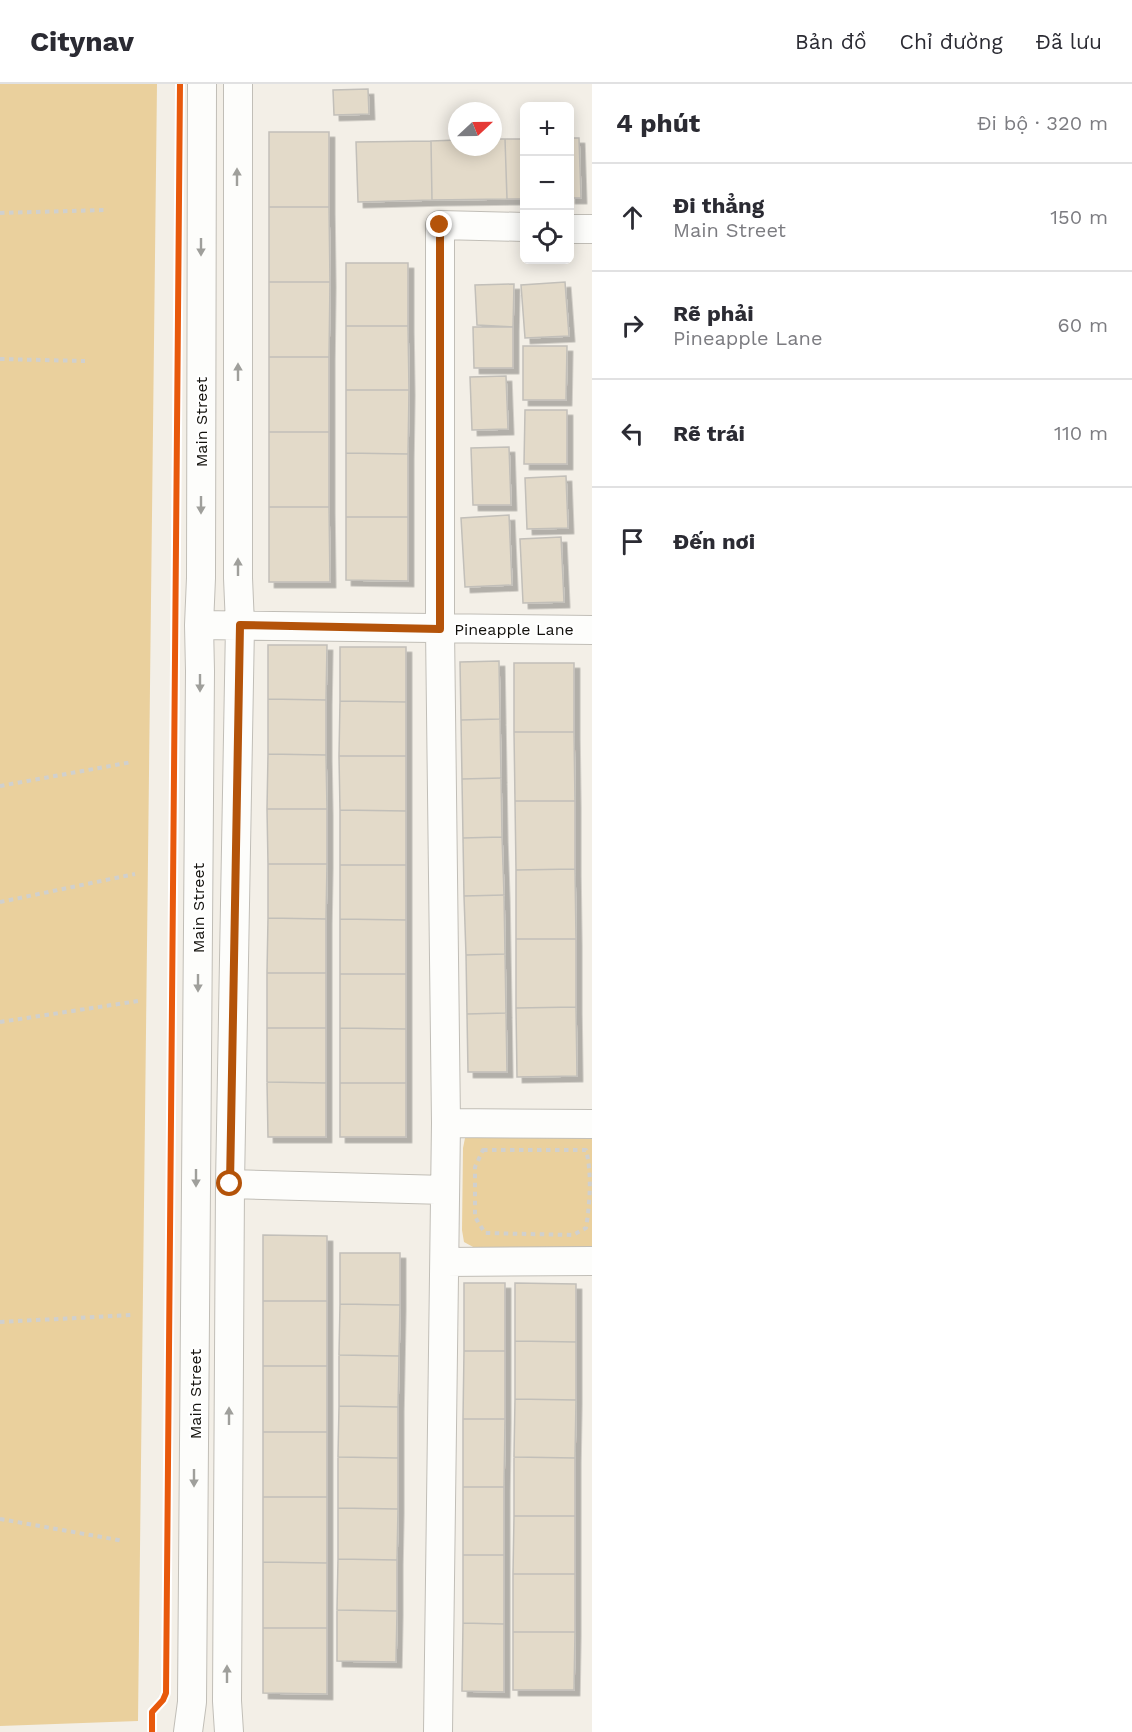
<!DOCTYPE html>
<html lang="vi">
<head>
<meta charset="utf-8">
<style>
  body { margin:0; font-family:"Work Sans",sans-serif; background:#f7f7f7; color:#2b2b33 }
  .controls { position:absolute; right:18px; top:18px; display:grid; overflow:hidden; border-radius:9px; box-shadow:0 3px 15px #0003 }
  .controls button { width:54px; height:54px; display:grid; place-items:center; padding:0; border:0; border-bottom:2px solid #e1e1e2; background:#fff; color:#2b2b33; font:30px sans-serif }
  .compass { position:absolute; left:448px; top:18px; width:54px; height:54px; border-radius:50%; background:#fff; box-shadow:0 3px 15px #0003; rotate:68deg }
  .stop { position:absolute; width:18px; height:18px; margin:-14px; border:4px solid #b45309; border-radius:50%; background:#fff }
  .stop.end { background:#b45309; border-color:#fff; box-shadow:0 2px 6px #0008 }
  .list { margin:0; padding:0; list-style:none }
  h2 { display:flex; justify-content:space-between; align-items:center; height:78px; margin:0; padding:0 24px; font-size:26px }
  h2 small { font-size:20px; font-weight:400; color:#7c7c81 }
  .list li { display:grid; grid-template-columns:39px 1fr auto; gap:18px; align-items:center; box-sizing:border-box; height:108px; padding:0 24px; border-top:2px solid #e1e1e2 }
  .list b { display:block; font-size:22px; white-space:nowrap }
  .list p { margin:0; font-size:20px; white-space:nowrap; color:#7c7c81 }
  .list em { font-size:20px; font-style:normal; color:#7c7c81 }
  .icon { flex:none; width:33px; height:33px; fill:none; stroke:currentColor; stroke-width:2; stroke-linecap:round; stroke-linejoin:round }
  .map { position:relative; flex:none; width:592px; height:1648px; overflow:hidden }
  header { display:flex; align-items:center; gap:36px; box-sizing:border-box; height:84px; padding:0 30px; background:#fff; border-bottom:2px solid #e1e1e2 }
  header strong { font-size:28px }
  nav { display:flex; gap:33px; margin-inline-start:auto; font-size:21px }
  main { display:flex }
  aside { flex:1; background:#fff }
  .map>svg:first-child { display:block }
</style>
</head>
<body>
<header>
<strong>Citynav</strong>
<nav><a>Bản đồ</a><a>Chỉ đường</a><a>Đã lưu</a></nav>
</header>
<main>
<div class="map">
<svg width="592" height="1648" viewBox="0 0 592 1648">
  <defs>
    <filter id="shadow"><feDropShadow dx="5.5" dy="5.5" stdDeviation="0" flood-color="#0004"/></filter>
  </defs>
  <rect width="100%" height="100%" fill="#f3efe7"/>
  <path fill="#ead09d" d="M0,0H157L138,1637L0,1642Z
    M477,1047L592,1049V1163L475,1164L464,1158L462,1146L463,1064L465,1054Z"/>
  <path fill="#e3dac9" stroke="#c2bfb9" stroke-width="1.5" filter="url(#shadow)" d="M368,5L369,30L334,31L333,6Z
    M269,48H329V123H269Z
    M570,54H579L581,114H570Z
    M493,55H505L507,115L432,116L431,57L457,56V63H493Z
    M505,55H524V115H507Z
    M431,57L432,116L358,118L356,58Z
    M269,123H329L330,198H269Z
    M346,179H408V242H346Z
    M269,198H330L329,273H269Z
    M565,198L569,252L525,254L521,201Z
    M514,200L513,243L477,241L475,201Z
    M346,242H408L409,306H346Z
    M473,243H513V284H474Z
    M523,262H567L566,316H523Z
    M269,273H329V348H269Z
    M506,292L508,345L472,346L470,293Z
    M346,306H409L408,370L346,369Z
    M525,326H567V380H524Z
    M269,348H329V423H269Z
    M509,363L511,421H473L471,364Z
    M346,369L408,370V433H346Z
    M566,392L568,444L527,445L525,394Z
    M269,423H329L330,498H269Z
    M509,431L512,501L465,503L461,434Z
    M346,433H408V497L346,496Z
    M561,453L564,518L523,519L520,455Z
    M268,561H327L326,616L268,615Z
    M340,563H406V618L340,617Z
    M499,577L500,635L461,636L460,578Z
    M514,579H574V648H514Z
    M268,615L326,616V671L268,670Z
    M340,617L406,618V672H339Z
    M500,635L501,694L462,695L461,636Z
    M514,648H574L575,717H515Z
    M268,670L326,671L327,725H267Z
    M339,672H406V727L340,726Z
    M501,694L502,753L463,754L462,695Z
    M515,717H575V785L516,786Z
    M267,725H327V780H268Z
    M340,726L406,727V781H340Z
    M502,753L504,811L464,812L463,754Z
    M268,780H327L326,835L268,834Z
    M340,781H406V836L340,835Z
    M575,785L576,855H516V786Z
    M504,811L505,870L466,871L464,812Z
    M268,834L326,835V889H267Z
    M340,835L406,836V890H340Z
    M516,855H576V923L516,924Z
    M505,870L506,929L467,930L466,871Z
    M267,889H326V944H267Z
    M340,890H406V945L340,944Z
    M576,923L577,992L517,993L516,924Z
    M506,929L507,988H468L467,930Z
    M267,944H326V999L267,998Z
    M340,944L406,945V999H340Z
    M267,998L326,999V1053H268Z
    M340,999H406V1053H340Z
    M263,1151L327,1152V1217H263Z
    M340,1169H400V1221L340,1220Z
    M464,1199H505V1267H464Z
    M515,1199L576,1200V1258L515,1257Z
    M263,1217H327V1282H263Z
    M340,1220L400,1221L399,1272L339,1271Z
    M515,1257L576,1258V1316L515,1315Z
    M464,1267H505V1335H463Z
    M339,1271L399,1272L398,1323L339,1322Z
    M263,1282H327V1348H263Z
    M515,1315L576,1316L575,1374L514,1373Z
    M339,1322L398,1323V1374L338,1373Z
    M463,1335H505L504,1403H463Z
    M263,1348H327V1413H263Z
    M338,1373L398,1374V1425L338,1424Z
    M514,1373L575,1374V1432H514Z
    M463,1403H504V1471H463Z
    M263,1413H327V1479L263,1478Z
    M338,1424L398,1425L397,1476L338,1475Z
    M514,1432H575V1490H513Z
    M463,1471H504V1540L463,1539Z
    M338,1475L397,1476V1527L337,1526Z
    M263,1478L327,1479V1544H263Z
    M513,1490H575V1548H513Z
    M337,1526L397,1527L396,1578L337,1577Z
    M463,1539L504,1540V1608L462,1607Z
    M263,1544H327V1610L263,1609Z
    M513,1548H575L574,1606H513Z"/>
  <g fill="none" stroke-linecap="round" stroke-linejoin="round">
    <g stroke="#c1beb7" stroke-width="30">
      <path id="minor" d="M570,145H592
        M199,541L592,546
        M446,1039L592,1040
        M230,1100L445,1106
        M445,1178L592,1177
        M188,1648L192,1618L200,587L199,541L201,494L202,0
        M229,1648L227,1617L230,1100L240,541L238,494V0
        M438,1648L446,1039L440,545V141L524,143"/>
    </g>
    <path stroke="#d0d0ce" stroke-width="4" stroke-dasharray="4.5 4.5" stroke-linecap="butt" d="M0,129L106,126
      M0,275L85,277
      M0,702L132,678
      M0,818L135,790
      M0,938L138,917
      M483,1066H586C592,1089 590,1119 586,1144L573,1151L485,1149L475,1133V1083Z
      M0,1238L132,1231
      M0,1435L124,1457"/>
    <use href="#minor" stroke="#fdfdfb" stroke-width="28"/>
    <g stroke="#fff" stroke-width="10">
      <path id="cycleway" d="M152,1648V1628L163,1616L166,1609L180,0"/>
    </g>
    <use href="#cycleway" stroke="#e8590c" stroke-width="6"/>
  </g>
  <defs><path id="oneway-solid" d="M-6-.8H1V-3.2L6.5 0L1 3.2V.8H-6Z" transform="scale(1.5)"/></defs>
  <g fill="#9f9f9b">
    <use href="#oneway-solid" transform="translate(237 93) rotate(-90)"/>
    <use href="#oneway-solid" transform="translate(201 163) rotate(90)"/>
    <use href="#oneway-solid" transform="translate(238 288) rotate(-90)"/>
    <use href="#oneway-solid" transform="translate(201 421) rotate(90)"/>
    <use href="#oneway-solid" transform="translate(238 483) rotate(-90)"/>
    <use href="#oneway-solid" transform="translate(200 599) rotate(90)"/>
    <use href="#oneway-solid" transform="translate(198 899) rotate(90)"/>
    <use href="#oneway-solid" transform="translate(196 1094) rotate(90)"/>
    <use href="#oneway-solid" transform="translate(229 1332) rotate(-90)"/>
    <use href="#oneway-solid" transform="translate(194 1394) rotate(90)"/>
    <use href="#oneway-solid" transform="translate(227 1590) rotate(-90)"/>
  </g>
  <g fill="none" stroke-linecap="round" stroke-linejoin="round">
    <path stroke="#b45309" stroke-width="8" d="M230,1100L240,541L440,545V141"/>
  </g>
  <g text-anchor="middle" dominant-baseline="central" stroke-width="4.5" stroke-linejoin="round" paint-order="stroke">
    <g font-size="16" fill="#13110c" stroke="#fff">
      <text transform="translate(201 338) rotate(-90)">Main Street</text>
      <text x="514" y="545">Pineapple Lane</text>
      <text transform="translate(198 824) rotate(-90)">Main Street</text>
      <text transform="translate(195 1310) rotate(-90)">Main Street</text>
    </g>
  </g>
</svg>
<div class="controls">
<button>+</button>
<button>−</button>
<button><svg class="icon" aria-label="locate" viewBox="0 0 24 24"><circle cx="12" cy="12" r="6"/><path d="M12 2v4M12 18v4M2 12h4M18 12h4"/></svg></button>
</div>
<svg class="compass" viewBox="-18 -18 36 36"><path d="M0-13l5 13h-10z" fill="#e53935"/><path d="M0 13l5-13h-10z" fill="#7c7c81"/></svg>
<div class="stop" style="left:230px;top:1100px"></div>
<div class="stop end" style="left:440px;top:141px"></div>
</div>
<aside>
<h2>4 phút<small>Đi bộ · 320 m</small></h2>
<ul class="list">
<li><svg class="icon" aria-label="ahead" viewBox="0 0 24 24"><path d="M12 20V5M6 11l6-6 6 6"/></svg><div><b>Đi thẳng</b><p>Main Street</p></div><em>150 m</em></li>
<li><svg class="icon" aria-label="right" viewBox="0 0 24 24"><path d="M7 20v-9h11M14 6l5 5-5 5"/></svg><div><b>Rẽ phải</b><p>Pineapple Lane</p></div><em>60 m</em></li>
<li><svg class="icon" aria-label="left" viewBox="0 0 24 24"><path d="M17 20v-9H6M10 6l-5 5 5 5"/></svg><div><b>Rẽ trái</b></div><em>110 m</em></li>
<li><svg class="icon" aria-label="arrive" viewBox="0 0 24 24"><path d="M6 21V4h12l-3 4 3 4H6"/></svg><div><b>Đến nơi</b></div></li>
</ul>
</aside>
</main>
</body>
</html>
